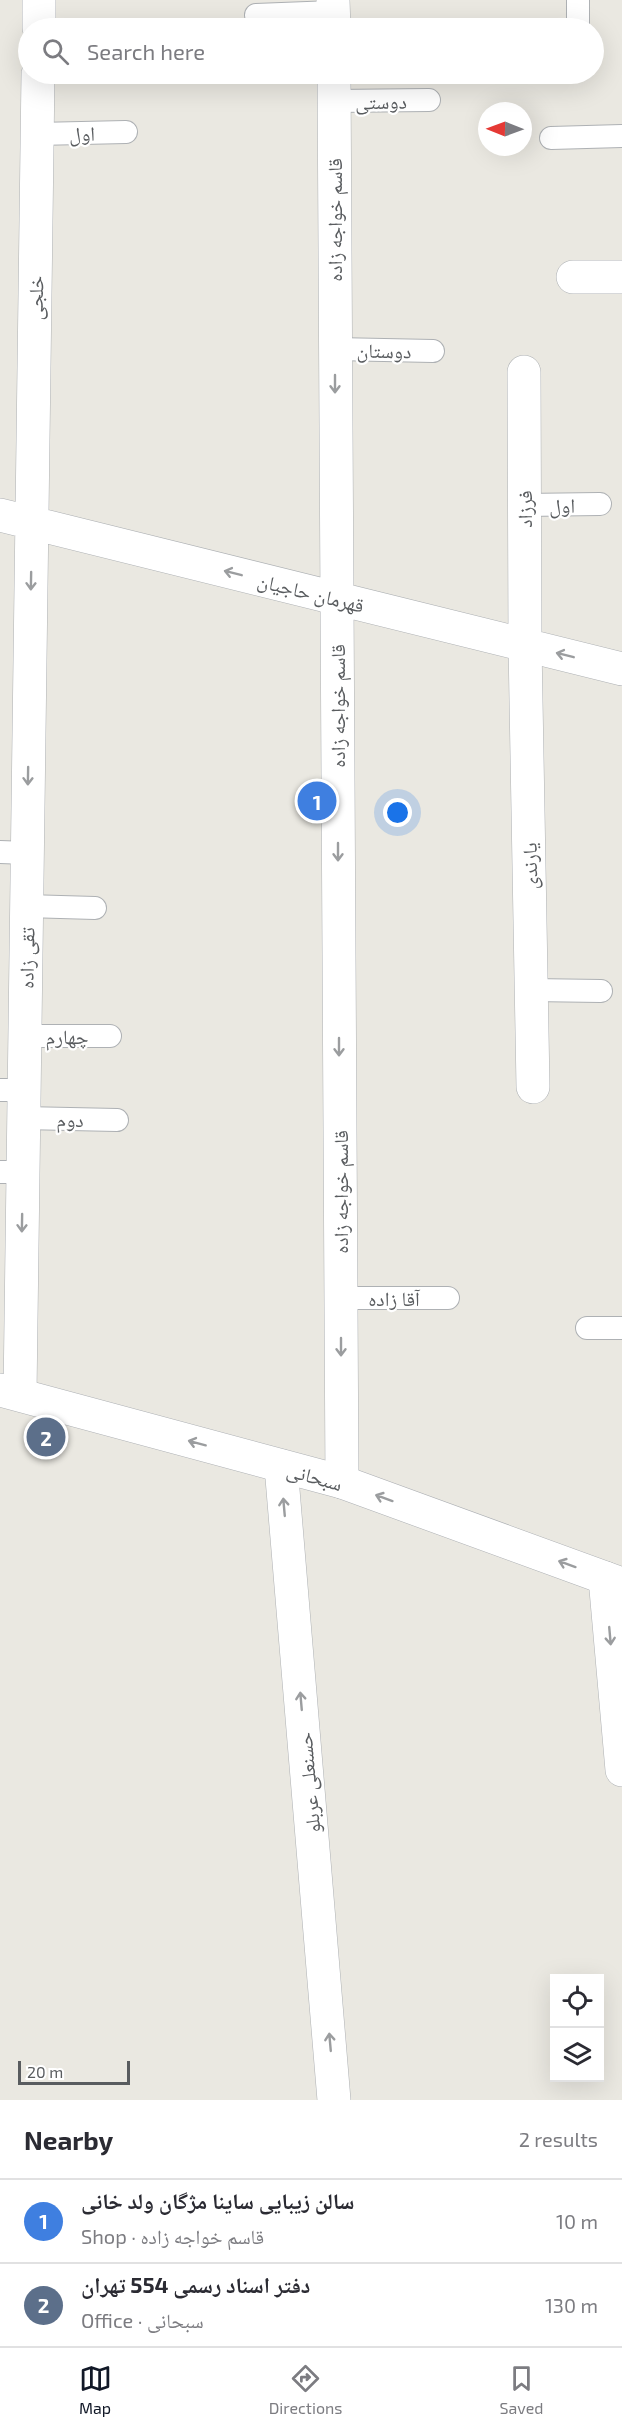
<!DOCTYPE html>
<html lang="en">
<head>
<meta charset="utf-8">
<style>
  body { margin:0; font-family:"Exo 2","Noto Naskh Arabic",sans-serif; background:#f2f2f3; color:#2b2b33 }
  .controls { position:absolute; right:18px; bottom:18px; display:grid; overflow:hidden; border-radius:0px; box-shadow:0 6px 24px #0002 }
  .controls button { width:54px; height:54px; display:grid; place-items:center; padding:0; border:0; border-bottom:2px solid #e1e1e2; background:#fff; color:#2b2b33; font:30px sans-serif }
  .compass { position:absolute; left:478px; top:102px; width:54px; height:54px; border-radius:50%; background:#fff; box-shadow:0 6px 24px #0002; rotate:271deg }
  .scale { position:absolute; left:18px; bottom:15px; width:112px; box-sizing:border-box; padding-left:6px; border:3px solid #595c5f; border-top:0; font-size:16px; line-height:21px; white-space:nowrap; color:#595c5f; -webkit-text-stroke:4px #fff; paint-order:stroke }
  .you { position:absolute; left:398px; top:813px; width:21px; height:21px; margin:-15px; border:4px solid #fff; border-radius:50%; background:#1a73e8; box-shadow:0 0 0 9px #1a73e833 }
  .badge { display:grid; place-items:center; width:39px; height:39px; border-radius:50%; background:#111827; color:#fff; font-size:20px; font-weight:700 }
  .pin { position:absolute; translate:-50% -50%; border:3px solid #fff; box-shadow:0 2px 6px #0006 }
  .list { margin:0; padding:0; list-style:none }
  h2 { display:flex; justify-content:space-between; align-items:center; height:78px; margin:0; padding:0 24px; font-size:26px }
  h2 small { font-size:20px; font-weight:400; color:#7c7c81 }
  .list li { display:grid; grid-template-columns:39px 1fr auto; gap:18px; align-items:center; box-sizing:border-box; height:84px; padding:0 24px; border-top:2px solid #e1e1e2 }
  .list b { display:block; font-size:22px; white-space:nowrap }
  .list p { margin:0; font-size:20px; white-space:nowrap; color:#7c7c81 }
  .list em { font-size:20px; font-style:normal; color:#7c7c81 }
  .icon { flex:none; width:33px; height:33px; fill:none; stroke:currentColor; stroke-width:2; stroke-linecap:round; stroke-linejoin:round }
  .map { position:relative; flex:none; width:622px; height:2100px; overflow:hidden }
  .search { position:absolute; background:#fff; box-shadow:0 6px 24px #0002; left:18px; right:18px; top:18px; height:66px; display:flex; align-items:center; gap:15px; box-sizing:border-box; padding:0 21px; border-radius:33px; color:#7c7c81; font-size:22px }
  .sheet { height:246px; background:#fff }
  nav { display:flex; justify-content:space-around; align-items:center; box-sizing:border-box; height:84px; border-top:2px solid #e1e1e2; background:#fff; font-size:16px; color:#7c7c81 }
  nav a { display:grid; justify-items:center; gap:3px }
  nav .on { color:#111827 }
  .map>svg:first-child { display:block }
</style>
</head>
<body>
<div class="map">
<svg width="622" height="2100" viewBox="0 0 622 2100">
  <rect width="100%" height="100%" fill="#eae8e1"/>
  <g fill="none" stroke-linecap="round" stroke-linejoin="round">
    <g stroke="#aeb1b4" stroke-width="24">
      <path id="service" d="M256,15L333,12
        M578,28V0
        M334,101L429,100
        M37,134L126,132
        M551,138L622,136
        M335,349L433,351
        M524,505L600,504
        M0,852L27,853
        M26,906L95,908
        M531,990L601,991
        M25,1036H110
        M0,1090H24
        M23,1118L117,1120
        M0,1172H23
        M341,1298H448
        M587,1328H622"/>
    </g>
    <g stroke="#aeb1b4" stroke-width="34">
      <path id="minor" d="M333,0L334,28
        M39,28V0
        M334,74L342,1482
        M573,277H622
        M524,372L525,645L533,1087
        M0,515L622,669
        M20,1394L38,74
        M281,1466L334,2100
        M605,1578L622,1770"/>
    </g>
    <g stroke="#adb0b4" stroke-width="34">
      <path id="secondary" d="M0,1390L342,1482L622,1584"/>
    </g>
    <use href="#service" stroke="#fff" stroke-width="22"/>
    <use href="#minor" stroke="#fff" stroke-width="33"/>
    <use href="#secondary" stroke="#fff" stroke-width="33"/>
  </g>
  <defs><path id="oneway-shaft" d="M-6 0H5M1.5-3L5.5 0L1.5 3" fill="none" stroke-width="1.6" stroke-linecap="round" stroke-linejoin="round" transform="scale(1.5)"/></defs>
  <g stroke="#9b9d9f">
    <use href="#oneway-shaft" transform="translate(335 384) rotate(90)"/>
    <use href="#oneway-shaft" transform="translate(233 573) rotate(-166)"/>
    <use href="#oneway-shaft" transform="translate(31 581) rotate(91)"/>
    <use href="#oneway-shaft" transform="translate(565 655) rotate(-166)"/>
    <use href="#oneway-shaft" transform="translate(28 776) rotate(91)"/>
    <use href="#oneway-shaft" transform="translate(338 852) rotate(90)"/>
    <use href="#oneway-shaft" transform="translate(339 1047) rotate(90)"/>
    <use href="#oneway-shaft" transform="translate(22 1223) rotate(91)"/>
    <use href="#oneway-shaft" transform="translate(341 1347) rotate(90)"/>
    <use href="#oneway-shaft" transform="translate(197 1443) rotate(-165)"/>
    <use href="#oneway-shaft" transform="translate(384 1498) rotate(-160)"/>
    <use href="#oneway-shaft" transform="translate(284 1507) rotate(-95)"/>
    <use href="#oneway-shaft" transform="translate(567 1564) rotate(-160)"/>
    <use href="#oneway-shaft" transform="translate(610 1636) rotate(85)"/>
    <use href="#oneway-shaft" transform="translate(301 1701) rotate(-95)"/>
    <use href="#oneway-shaft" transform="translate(330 2042) rotate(-95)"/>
  </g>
  <g text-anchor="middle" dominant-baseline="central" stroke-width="4.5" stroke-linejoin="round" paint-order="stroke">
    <g font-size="20" fill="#595c5f" stroke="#fff">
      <text transform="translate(381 101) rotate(-1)">دوستی</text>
      <text transform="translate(82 133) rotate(-2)">اول</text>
      <text transform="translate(334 220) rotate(-90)">قاسم خواجه زاده</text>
      <text transform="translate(35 298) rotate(-89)">خلجی</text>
      <text transform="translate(384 350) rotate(1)">دوستان</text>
      <text transform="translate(562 505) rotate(-1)">اول</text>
      <text transform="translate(524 509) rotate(-90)">فرزاد</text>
      <text transform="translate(311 592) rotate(14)">قهرمان حاجیان</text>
      <text transform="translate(337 706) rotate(-90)">قاسم خواجه زاده</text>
      <text transform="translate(529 866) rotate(-91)">یارندی</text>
      <text transform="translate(26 958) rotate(-89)">تقی زاده</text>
      <text x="67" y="1036">چهارم</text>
      <text transform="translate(70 1119) rotate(1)">دوم</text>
      <text transform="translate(340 1192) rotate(-90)">قاسم خواجه زاده</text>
      <text x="394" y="1298">آقا زاده</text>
      <text transform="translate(315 1476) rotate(16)">سبحانی</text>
      <text transform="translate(308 1783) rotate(-95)">حسنعلی عربلو</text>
    </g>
  </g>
</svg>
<div class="controls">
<button><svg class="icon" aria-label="locate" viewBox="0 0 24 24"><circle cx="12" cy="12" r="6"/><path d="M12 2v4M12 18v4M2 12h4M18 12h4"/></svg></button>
<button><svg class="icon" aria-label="layers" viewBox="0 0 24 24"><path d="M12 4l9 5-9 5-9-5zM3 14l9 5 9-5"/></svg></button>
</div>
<svg class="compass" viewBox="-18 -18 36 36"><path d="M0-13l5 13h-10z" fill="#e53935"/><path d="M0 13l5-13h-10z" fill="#7c7c81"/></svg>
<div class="scale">20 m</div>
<div class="you"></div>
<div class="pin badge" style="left:317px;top:801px;background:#3f7fe0">1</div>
<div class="pin badge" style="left:46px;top:1437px;background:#5c6f8a">2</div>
<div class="search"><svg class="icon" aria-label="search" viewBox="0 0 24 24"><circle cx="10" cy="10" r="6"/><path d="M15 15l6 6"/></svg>Search here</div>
</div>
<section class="sheet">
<h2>Nearby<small>2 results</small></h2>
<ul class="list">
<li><span class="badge" style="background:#3f7fe0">1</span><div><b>سالن زیبایی ساینا مژگان ولد خانی</b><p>Shop · قاسم خواجه زاده</p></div><em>10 m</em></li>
<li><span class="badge" style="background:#5c6f8a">2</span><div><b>دفتر اسناد رسمی 554 تهران</b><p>Office · سبحانی</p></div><em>130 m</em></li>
</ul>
</section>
<nav>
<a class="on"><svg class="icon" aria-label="map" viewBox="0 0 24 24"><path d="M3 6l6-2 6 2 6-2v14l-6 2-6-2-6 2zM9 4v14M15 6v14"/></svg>Map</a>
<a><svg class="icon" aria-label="directions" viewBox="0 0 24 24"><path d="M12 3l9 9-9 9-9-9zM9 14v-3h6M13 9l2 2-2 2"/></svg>Directions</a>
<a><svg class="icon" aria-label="saved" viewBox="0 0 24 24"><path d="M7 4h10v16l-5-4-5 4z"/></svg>Saved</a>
</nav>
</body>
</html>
